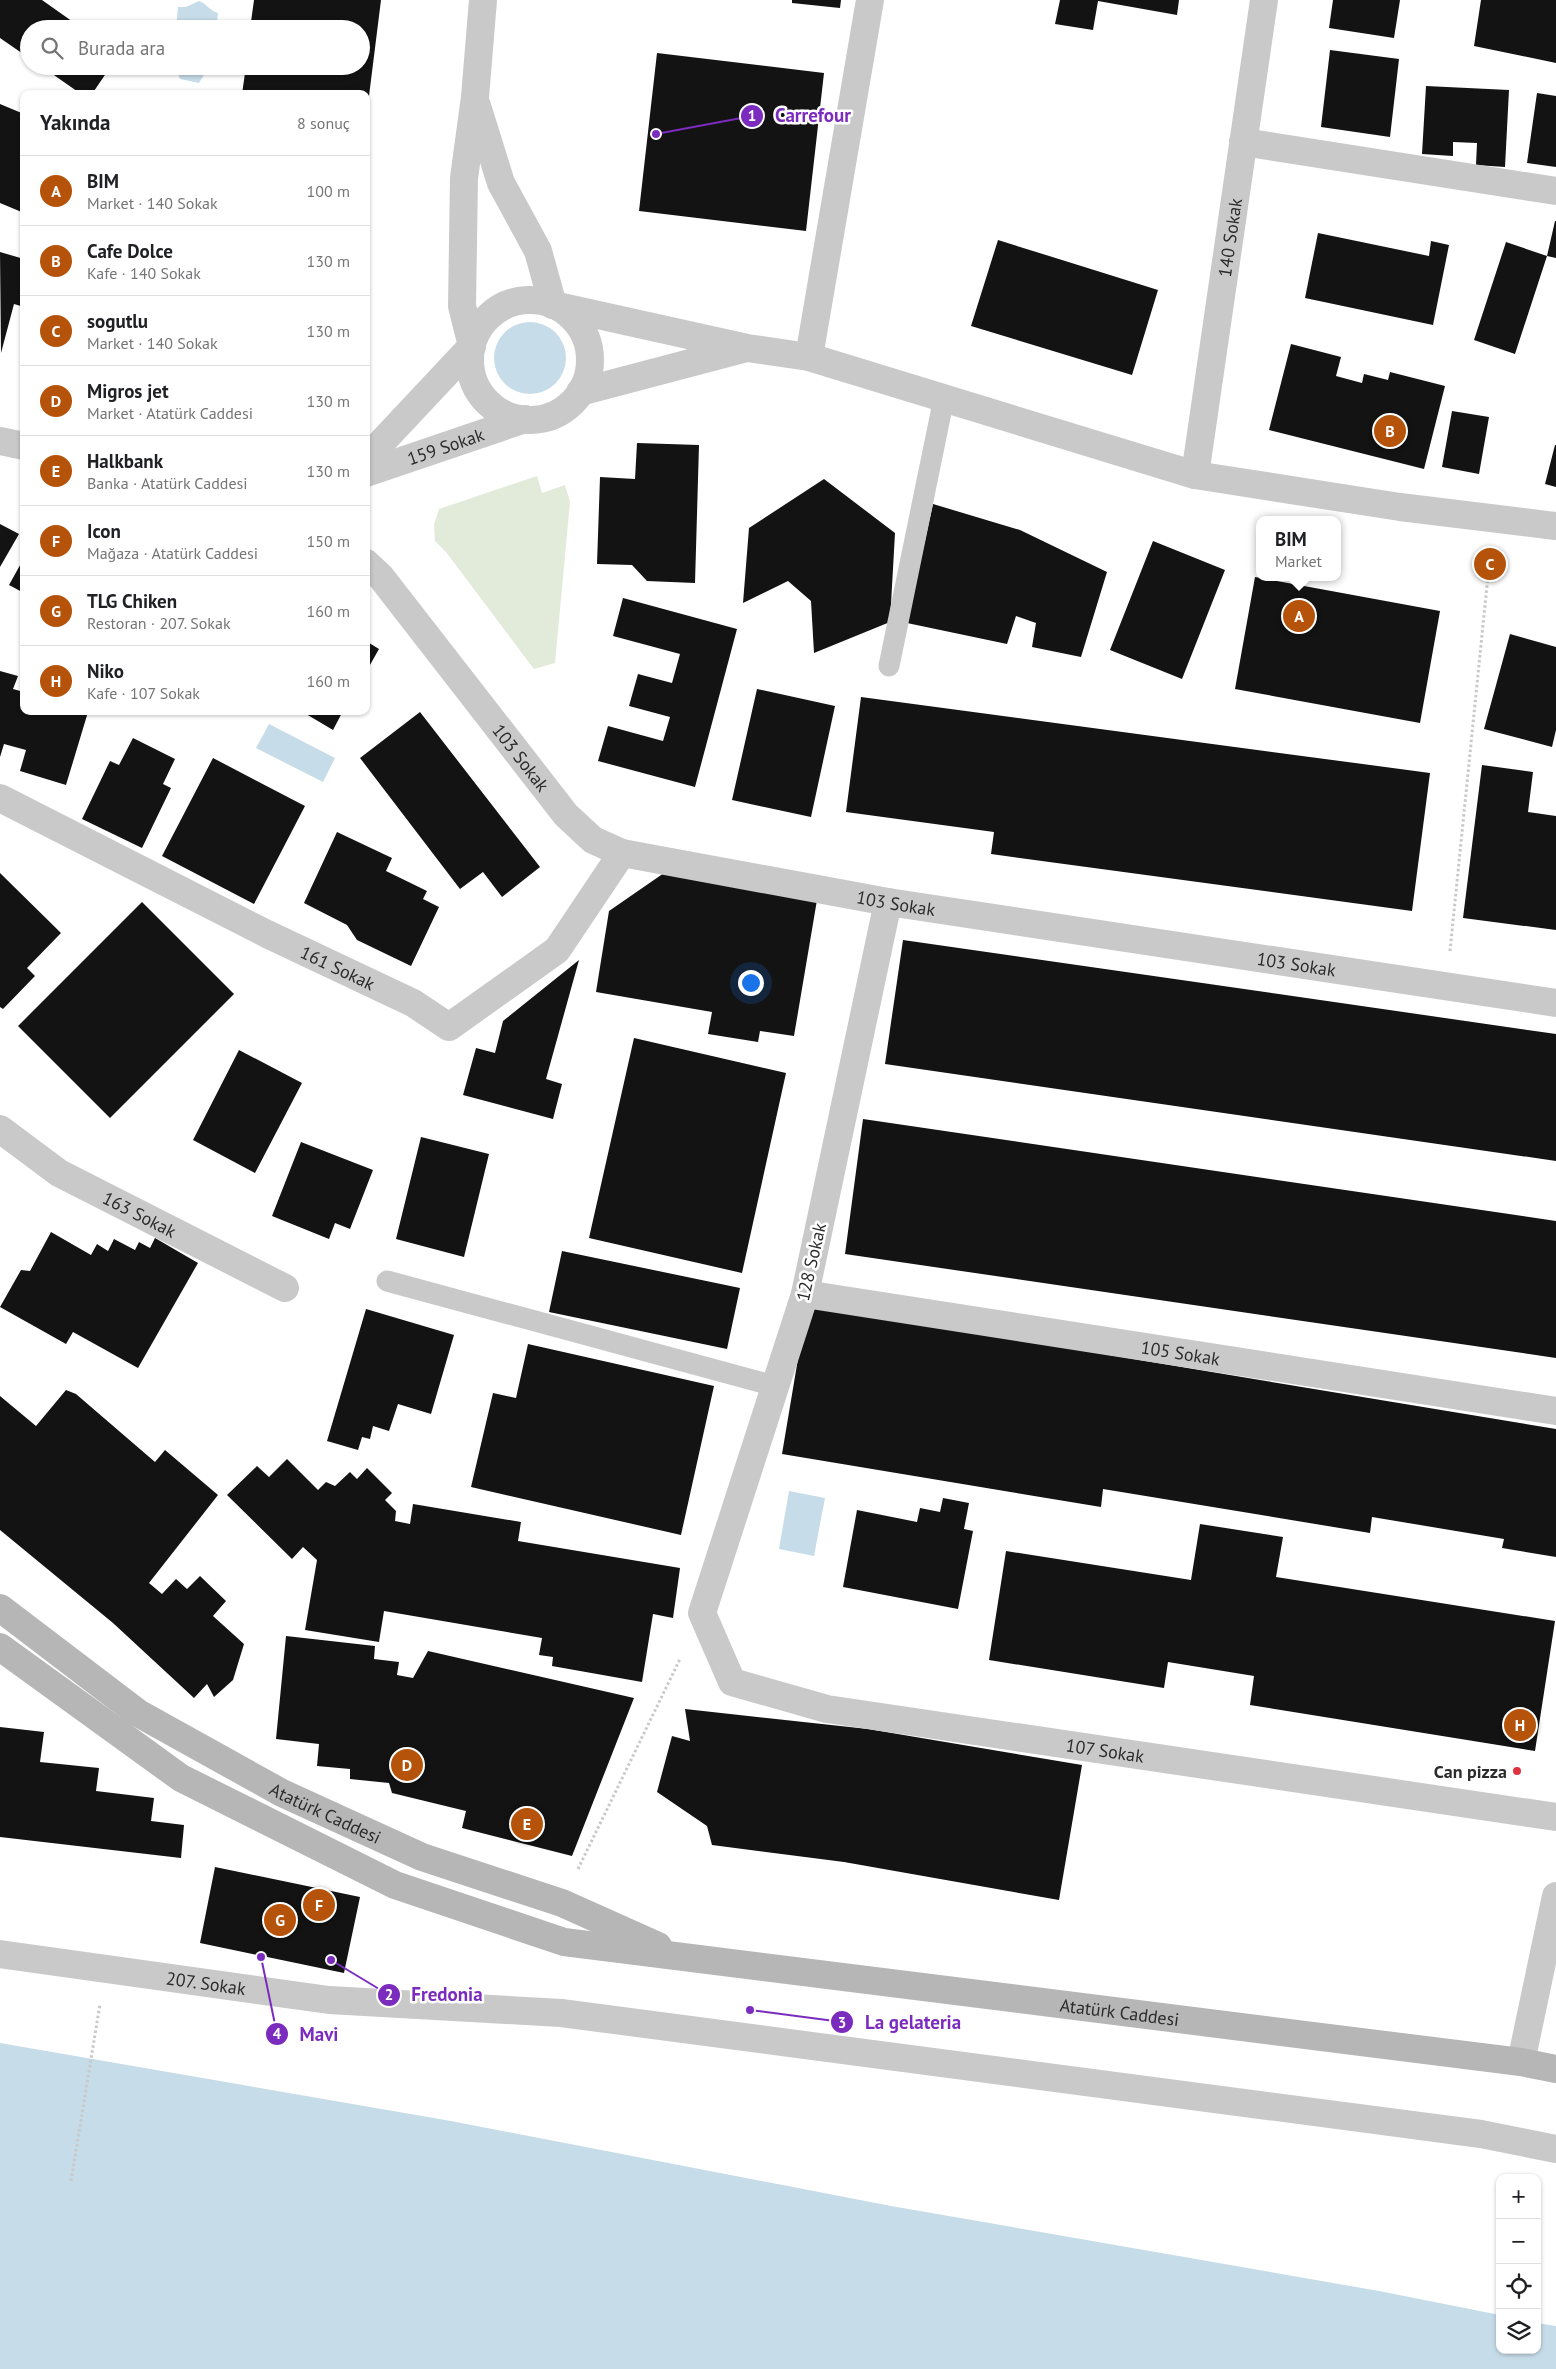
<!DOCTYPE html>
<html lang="tr">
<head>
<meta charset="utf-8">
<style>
  body { margin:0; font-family:"PT Sans",sans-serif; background:#f2f2f2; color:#202124 }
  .controls { position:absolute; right:15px; bottom:15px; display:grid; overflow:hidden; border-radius:10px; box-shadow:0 1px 4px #0004 }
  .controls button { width:45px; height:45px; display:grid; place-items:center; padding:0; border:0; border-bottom:1px solid #e0e0e0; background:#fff; color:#202124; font:25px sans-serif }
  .you { position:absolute; left:750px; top:982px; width:18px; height:18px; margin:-12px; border:4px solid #fff; border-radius:50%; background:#1a73e8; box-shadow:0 0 0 8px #1a73e833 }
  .badge { display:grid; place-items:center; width:32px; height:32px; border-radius:50%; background:#b45309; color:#fff; font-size:16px; font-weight:700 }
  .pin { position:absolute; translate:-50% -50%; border:2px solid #fff; box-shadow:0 1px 5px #0006 }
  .popup { position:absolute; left:1256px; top:516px; width:85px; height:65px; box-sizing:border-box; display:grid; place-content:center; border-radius:10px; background:#fff; filter:drop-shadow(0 1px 4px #0005); font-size:16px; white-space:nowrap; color:#757577 }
  .popup b { font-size:19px; color:#202124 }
  .popup::after { content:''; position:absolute; left:50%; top:100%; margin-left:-10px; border:10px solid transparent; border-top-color:#fff }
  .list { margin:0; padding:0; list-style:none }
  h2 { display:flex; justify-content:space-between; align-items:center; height:65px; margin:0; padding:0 20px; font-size:21px }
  h2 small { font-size:16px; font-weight:400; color:#757577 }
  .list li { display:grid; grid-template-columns:32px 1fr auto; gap:15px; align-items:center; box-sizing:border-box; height:70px; padding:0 20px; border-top:1px solid #e0e0e0 }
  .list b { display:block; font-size:19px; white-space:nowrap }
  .list p { margin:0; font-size:16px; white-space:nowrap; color:#757577 }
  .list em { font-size:16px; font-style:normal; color:#757577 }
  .icon { flex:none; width:28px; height:28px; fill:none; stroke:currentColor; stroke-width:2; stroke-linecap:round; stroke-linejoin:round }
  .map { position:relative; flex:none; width:1556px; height:2369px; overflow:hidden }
  .search { position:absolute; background:#fff; box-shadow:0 1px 4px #0004; left:20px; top:20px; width:350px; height:55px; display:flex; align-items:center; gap:12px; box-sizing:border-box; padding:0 18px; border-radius:28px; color:#757577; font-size:19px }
  .panel { position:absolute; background:#fff; box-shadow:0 1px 4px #0004; left:20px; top:90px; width:350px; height:625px; border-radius:10px }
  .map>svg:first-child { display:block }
</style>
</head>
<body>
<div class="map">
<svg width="1556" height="2369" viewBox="0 0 1556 2369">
  <rect width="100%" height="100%" fill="#fff"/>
  <path fill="#e2eada" d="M537,476L542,493L565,485L570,502L555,663L534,669L446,552L435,541L434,525L439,509Z"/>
  <path fill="#c6dce9" d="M199,1C207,4 210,11 218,13L216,29H176L178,7H186Z
    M172,66H213L212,75H204L199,83L180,79L178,74H171Z
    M494 358a36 36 0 1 1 72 0a36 36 0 1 1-72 0Z
    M269,724L335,758L323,782L256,748Z
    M789,1491L825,1498L814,1556L779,1549Z
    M0,2043L451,2121L891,2206L1379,2291L1500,2315V2350H1537V2323L1556,2326V2369H0Z"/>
  <path fill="#131313" d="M0,0H42L83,29H29V58L0,38Z
    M254,0H381L367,112L366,94H242L246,66H361V29H250Z
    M792,0H841L840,8L792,3Z
    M1060,0H1179L1177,15L1098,1L1093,30L1055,24Z
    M1333,0H1400L1394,38L1329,28Z
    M1481,0H1556V63L1474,46Z
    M1330,50L1399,59L1390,137L1321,127Z
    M657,53L824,73L806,231L639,211Z
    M41,66H111L92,94H81Z
    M1426,86L1509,90L1505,167L1476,165L1477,143L1453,142V156L1422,154Z
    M1537,93L1556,96V167L1527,163Z
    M0,104L24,114V213L0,203Z
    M1555,221H1556V258L1547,256Z
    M1318,233L1429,256L1431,241L1449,245L1433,325L1305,298Z
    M998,240L1158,290L1132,375L971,326Z
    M1506,242L1547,256L1515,354L1474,340Z
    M0,252L24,259V307L14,304L1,353Z
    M1291,344L1341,357L1336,376L1362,383L1364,374L1388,380L1390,372L1445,386L1424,469L1269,430Z
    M1452,411L1489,417L1479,474L1442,467Z
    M637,443L699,445L695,583L647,581L632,565L597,564L600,477L635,479Z
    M1555,445H1556V487L1545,484Z
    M824,479L895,533L890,622L814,653L811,601L788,581L743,603L749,528Z
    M933,504L1020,530L1107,572L1081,657L1032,647L1036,623L1016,616L1007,644L907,623Z
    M0,524L19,534L0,567Z
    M1153,541L1225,570L1182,679L1110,650Z
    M24,558V593L9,585Z
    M1255,577L1440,611L1420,723L1235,689Z
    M623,598L737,629L695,787L598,761L608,726L663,741L670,717L629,706L638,674L672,683L680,654L613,636Z
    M1510,634L1556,647V730L1552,747L1484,729Z
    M366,641L379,649L366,672Z
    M0,671L18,676L13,689L24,692V711L88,712L66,785L20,771L26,750L4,744L0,757Z
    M757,689L835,706L811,817L732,800Z
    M861,697L1430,773L1412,911L991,854L994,832L846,812Z
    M301,711H343L333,730Z
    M420,712L540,867L502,897L483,872L460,889L360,758Z
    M133,738L175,759L163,784L171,788L142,848L82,819L110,761L119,765Z
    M213,758L305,806L254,904L162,856Z
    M1482,765L1533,772L1528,812L1556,816V930L1463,918Z
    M337,832L392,858L386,871L427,891L423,899L439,907L411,966L357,940L347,925L304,903Z
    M0,873L61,933L27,968L35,976L3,1009L0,1007Z
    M664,873L817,900L794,1036L760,1031L758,1042L708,1034L712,1012L596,992L609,911Z
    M142,902L234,994L110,1118L18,1026Z
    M903,940L1556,1034V1161L885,1064Z
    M579,960L546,1079L562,1084L553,1119L463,1095L476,1048L495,1053L503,1021Z
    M634,1038L786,1073L742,1273L589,1238Z
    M239,1050L302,1083L255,1173L193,1140Z
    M863,1119L1556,1221V1358L845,1254Z
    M421,1137L489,1154L464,1257L396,1239Z
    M301,1142L373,1170L350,1229L335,1223L329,1239L272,1216Z
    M51,1232L91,1255L97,1244L108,1251L114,1239L135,1250L139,1242L150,1248L155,1238L198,1263L138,1368L73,1332L66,1344L0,1307L21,1270L30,1271Z
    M562,1251L740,1288L727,1349L549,1312Z
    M807,1305L1556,1429V1557L1502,1548L1504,1539L1372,1517L1370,1533L1103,1489L1101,1507L782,1454Z
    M366,1309L454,1335L431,1414L398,1404L389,1431L373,1426L370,1439L362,1437L358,1450L327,1441Z
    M528,1344L714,1386L681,1535L471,1487L493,1393L516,1398Z
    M66,1390L76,1394L155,1462L165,1450L218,1495L149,1583L162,1594L176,1579L187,1589L200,1576L226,1601L213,1616L244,1644L233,1680L214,1697L207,1684L194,1698L113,1623L0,1530V1396L36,1426Z
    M287,1459L318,1490L326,1482L335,1486L350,1472L357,1479L367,1468L392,1493L385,1500L396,1511L395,1521L410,1524L413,1504L521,1522L518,1541L680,1568L673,1618L653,1614L642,1682L552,1666L553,1657L539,1655L542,1638L384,1611L379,1642L305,1630L317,1560L303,1547L292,1559L227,1495L257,1466L269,1477Z
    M943,1498L969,1503L964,1529L973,1531L958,1609L843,1587L857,1510L917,1522L920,1508L940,1512Z
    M1200,1524L1283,1537L1276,1577L1555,1621L1535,1751L1250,1705L1254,1676L1168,1662L1164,1688L989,1660L1006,1551L1191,1580Z
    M286,1636L375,1646L374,1659L399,1662L397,1675L413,1678L428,1651L634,1698L572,1856L462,1828L466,1811L392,1793L389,1783L350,1779V1769L317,1766L319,1744L276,1739Z
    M685,1709L868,1729L1082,1765L1059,1900L844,1862L712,1845L707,1826L657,1792L672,1736L690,1741Z
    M0,1727L44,1732L40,1762L99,1768L96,1791L154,1798L151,1821L184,1825L181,1858L0,1837Z
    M215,1867L360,1897L344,1973L200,1943Z"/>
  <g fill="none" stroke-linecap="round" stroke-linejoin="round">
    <path stroke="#c9c9c9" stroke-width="3" stroke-dasharray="2.5 2.5" stroke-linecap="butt" d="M1450,951L1490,556
      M578,1869L680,1659
      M71,2181L100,2004"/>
    <path stroke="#c9c9c9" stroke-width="21" d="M889,666L944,398
      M387,1281L775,1386"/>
    <path stroke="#c9c9c9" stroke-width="28" id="s1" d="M0,1954L329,2000L561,2013L1481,2134L1556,2149"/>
    <g stroke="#c9c9c9" stroke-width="28">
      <path d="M477,106L501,183L538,251L553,305"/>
      <path d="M1243,142L1556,191"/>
      <circle cx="530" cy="360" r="60"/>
      <path d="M809,357L870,0"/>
      <path d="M0,441L24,446"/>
      <path d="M366,459L472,346L462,306L464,178L475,97L483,0"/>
      <path id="s2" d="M366,473L525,419"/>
      <path id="s3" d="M1195,475L1264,0"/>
      <path id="s4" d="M366,563L381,577L566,815L593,840L622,853L888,902L1556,1003"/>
      <path id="s5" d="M0,798L267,934L413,1003L449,1027L557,950L622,853"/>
      <path id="s6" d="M888,902L805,1294L702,1613L732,1682L827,1709L1556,1817"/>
      <path id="s7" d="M0,1129L59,1173L285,1288"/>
      <path id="s8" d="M805,1294L1556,1411"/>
      <path d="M1521,2062L1556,1896"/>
    </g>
    <path stroke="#c9c9c9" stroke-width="28" d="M553,305L747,348L809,357L1195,475L1400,507L1556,526
      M580,392L743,349"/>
    <g stroke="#b6b6b6" stroke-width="28">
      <path id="s9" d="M0,1608L138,1713L282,1793L422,1857L562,1903L658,1946"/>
      <path id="s10" d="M0,1647L181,1778L395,1885L564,1942L1521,2062L1556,2069"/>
    </g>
  </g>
  <circle fill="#de333f" stroke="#fff" stroke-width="2" cx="1517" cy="1771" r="5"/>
  <g text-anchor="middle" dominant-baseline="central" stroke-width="5" stroke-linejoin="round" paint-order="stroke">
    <g font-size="18" fill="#2c2c2c" stroke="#fff">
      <text stroke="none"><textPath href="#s3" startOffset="240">140 Sokak</textPath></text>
      <text stroke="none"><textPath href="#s2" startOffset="84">159 Sokak</textPath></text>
      <text stroke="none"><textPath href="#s4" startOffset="249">103 Sokak</textPath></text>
      <text stroke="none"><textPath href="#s4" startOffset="669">103 Sokak</textPath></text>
      <text stroke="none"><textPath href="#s4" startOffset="1074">103 Sokak</textPath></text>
      <text stroke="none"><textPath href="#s5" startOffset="378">161 Sokak</textPath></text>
      <text stroke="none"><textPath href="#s7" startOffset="164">163 Sokak</textPath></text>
      <text transform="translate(811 1262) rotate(-77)">128 Sokak</text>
      <text stroke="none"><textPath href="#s8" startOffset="380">105 Sokak</textPath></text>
      <text stroke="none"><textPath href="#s6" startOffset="1191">107 Sokak</textPath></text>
      <text stroke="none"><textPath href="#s9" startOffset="386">Atatürk Caddesi</textPath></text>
      <text stroke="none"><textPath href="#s1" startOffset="208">207. Sokak</textPath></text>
      <text stroke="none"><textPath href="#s10" startOffset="1201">Atatürk Caddesi</textPath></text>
    </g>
    <g font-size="18" font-weight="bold" fill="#2c2c2c" stroke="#fff" text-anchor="end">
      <text x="1507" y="1771">Can pizza</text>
    </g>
  </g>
  <path fill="none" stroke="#7b2cbf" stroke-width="2" d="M656 134L752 116M331 1960L389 1995M750 2010L842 2022M261 1957L277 2034"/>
  <g fill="#7b2cbf" stroke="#fff" stroke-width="2">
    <circle cx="656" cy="134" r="5"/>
    <circle cx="331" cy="1960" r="5"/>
    <circle cx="750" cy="2010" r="5"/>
    <circle cx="261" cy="1957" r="5"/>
    <circle cx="752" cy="116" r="12"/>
    <circle cx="389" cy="1995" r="12"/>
    <circle cx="842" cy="2022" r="12"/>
    <circle cx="277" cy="2034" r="12"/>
  </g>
  <g font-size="15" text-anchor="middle" font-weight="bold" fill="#fff">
    <text x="752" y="121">1</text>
    <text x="389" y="2000">2</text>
    <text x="842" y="2028">3</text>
    <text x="277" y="2039">4</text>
  </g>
  <g font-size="19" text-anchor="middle" font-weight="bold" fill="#7b2cbf" stroke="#fff" stroke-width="5" stroke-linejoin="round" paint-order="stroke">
    <text x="813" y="122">Carrefour</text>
    <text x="447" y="2001">Fredonia</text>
    <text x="913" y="2029">La gelateria</text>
    <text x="319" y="2041">Mavi</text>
  </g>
</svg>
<div class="controls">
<button>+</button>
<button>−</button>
<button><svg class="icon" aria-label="locate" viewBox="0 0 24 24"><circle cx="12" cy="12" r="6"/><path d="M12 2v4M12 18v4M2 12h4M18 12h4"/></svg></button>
<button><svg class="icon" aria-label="layers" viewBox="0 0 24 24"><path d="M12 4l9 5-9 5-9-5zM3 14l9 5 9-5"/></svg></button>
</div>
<div class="you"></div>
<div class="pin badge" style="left:1299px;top:616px">A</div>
<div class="popup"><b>BIM</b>Market</div>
<div class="pin badge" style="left:1390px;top:431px">B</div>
<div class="pin badge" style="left:1490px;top:564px">C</div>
<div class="pin badge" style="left:407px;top:1765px">D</div>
<div class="pin badge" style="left:527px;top:1824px">E</div>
<div class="pin badge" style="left:319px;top:1905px">F</div>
<div class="pin badge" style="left:280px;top:1920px">G</div>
<div class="pin badge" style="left:1520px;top:1725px">H</div>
<div class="search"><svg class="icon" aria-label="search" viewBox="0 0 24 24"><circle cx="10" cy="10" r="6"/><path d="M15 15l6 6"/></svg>Burada ara</div>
<section class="panel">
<h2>Yakında<small>8 sonuç</small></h2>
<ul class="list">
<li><span class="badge">A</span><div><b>BIM</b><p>Market · 140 Sokak</p></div><em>100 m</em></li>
<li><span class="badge">B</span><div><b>Cafe Dolce</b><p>Kafe · 140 Sokak</p></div><em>130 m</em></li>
<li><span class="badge">C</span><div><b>sogutlu</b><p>Market · 140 Sokak</p></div><em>130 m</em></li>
<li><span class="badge">D</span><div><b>Migros jet</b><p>Market · Atatürk Caddesi</p></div><em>130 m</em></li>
<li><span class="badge">E</span><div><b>Halkbank</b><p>Banka · Atatürk Caddesi</p></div><em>130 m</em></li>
<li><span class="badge">F</span><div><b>Icon</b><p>Mağaza · Atatürk Caddesi</p></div><em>150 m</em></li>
<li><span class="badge">G</span><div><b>TLG Chiken</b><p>Restoran · 207. Sokak</p></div><em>160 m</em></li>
<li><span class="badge">H</span><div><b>Niko</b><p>Kafe · 107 Sokak</p></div><em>160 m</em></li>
</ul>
</section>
</div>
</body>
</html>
